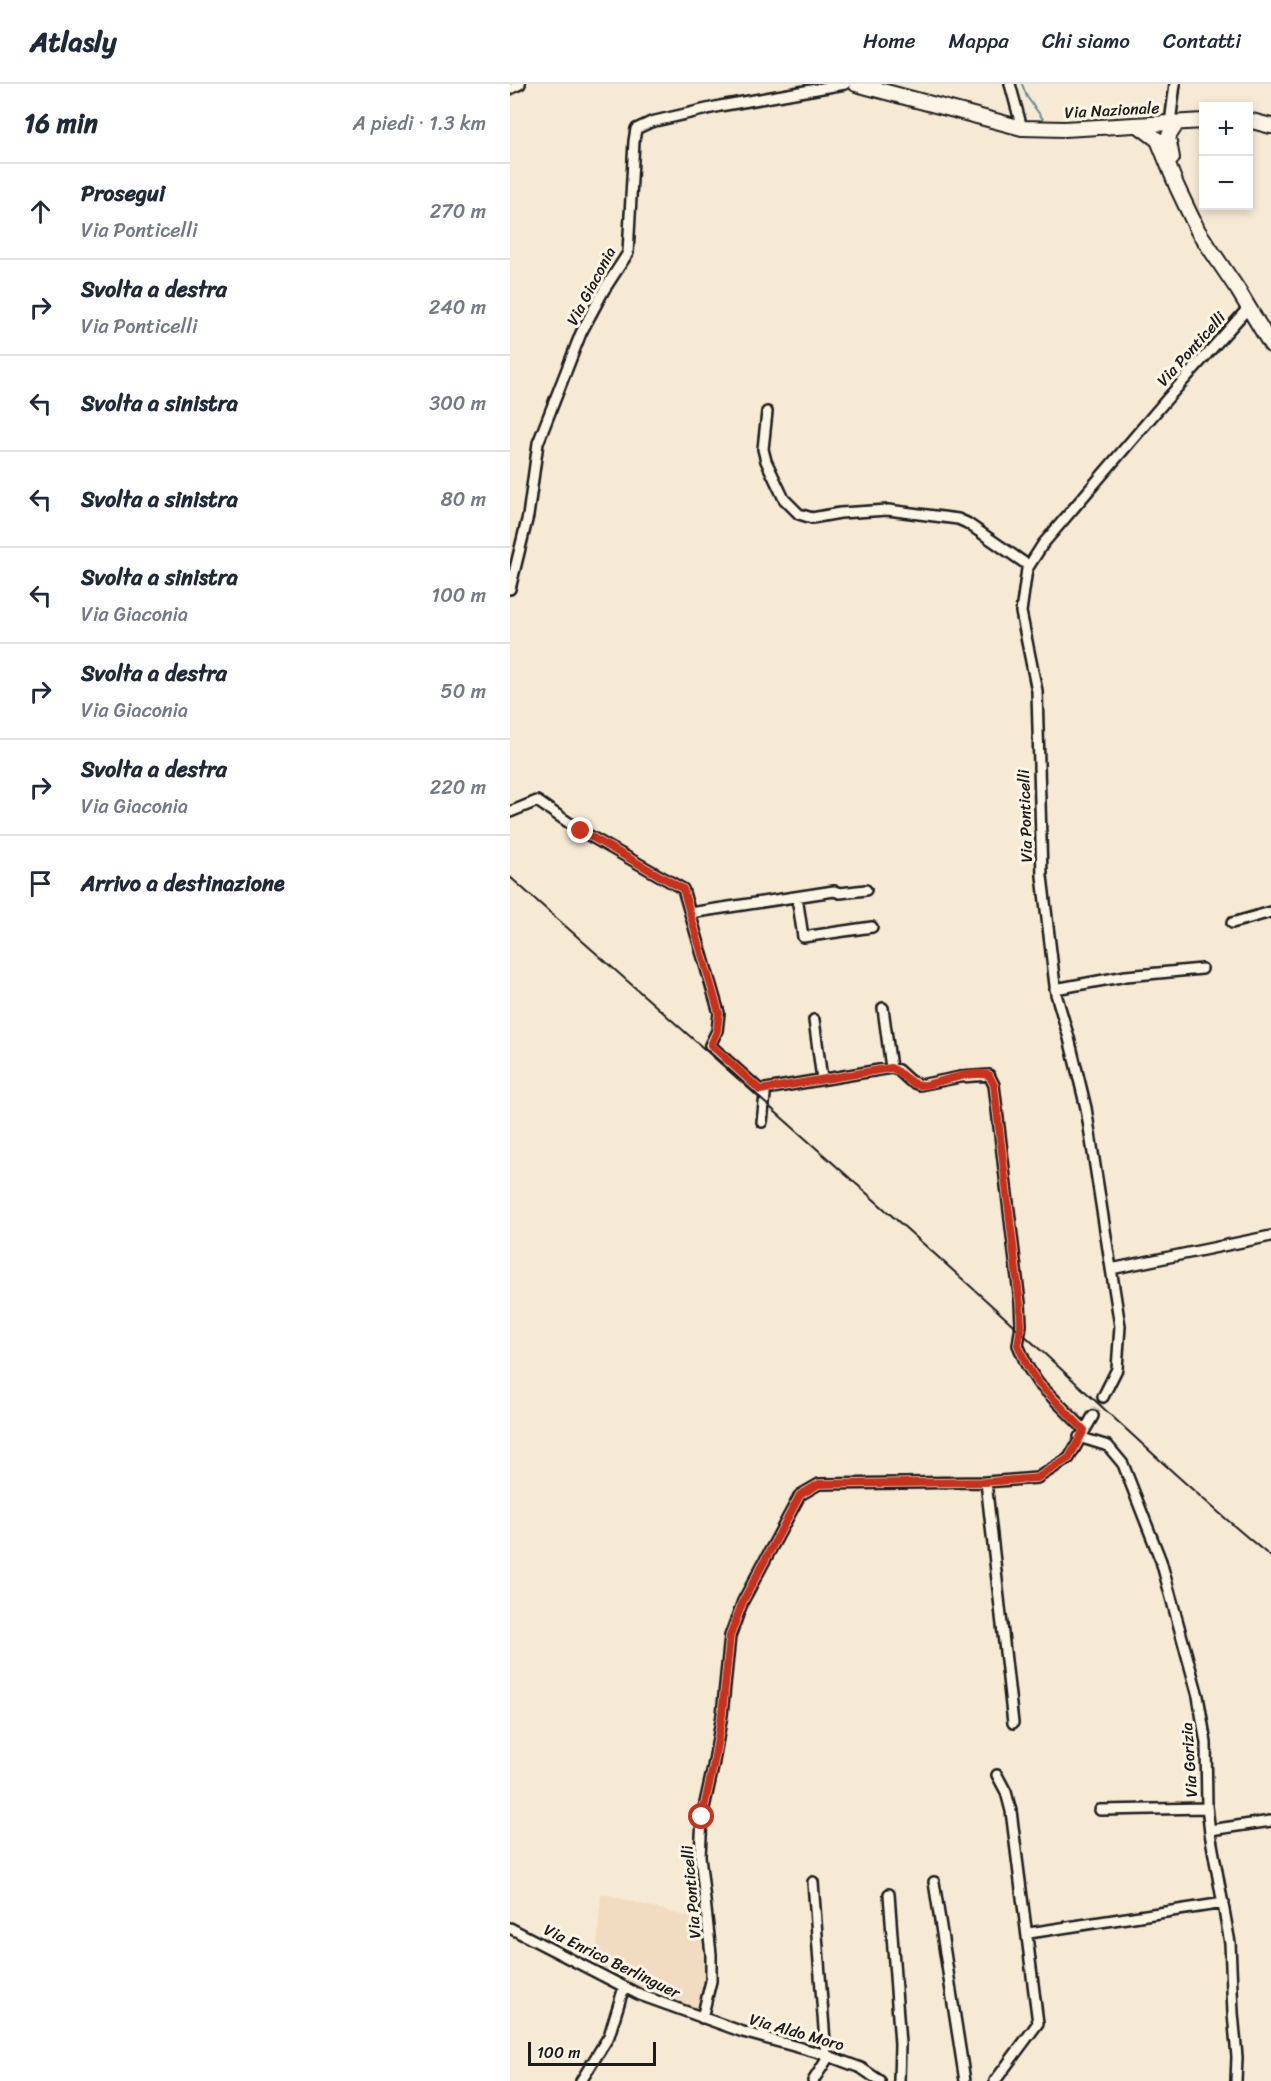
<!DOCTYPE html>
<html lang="it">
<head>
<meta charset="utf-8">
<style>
  body { margin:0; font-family:Sriracha,sans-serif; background:#f6f6f7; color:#1f2937 }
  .controls { position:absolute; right:18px; top:18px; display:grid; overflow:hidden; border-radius:0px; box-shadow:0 3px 9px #0003 }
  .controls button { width:54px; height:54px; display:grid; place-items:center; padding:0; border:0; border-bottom:2px solid #e0e1e3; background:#fff; color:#1f2937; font:30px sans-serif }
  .scale { position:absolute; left:18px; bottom:15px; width:128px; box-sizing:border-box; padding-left:6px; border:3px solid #1c1c1c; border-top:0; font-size:16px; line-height:21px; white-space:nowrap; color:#1c1c1c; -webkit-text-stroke:4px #fcf5e5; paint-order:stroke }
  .stop { position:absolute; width:18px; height:18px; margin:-14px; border:4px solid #c8321e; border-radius:50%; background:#fff }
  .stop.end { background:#c8321e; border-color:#fff; box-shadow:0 2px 6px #0008 }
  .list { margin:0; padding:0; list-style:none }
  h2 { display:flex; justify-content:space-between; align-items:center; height:78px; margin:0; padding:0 24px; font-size:26px }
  h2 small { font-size:20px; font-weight:400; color:#747a83 }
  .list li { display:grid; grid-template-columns:39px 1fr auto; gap:18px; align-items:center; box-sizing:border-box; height:96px; padding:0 24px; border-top:2px solid #e0e1e3 }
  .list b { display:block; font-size:22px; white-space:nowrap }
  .list p { margin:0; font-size:20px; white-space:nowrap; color:#747a83 }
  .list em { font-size:20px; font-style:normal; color:#747a83 }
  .icon { flex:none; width:33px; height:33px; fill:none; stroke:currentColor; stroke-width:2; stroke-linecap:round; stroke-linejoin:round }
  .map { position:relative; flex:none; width:761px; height:1997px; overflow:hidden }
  header { display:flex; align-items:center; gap:36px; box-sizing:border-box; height:84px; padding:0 30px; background:#fff; border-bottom:2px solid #e0e1e3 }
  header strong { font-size:28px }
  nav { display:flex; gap:33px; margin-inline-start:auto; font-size:21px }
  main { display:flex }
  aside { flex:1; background:#fff }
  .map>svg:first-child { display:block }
</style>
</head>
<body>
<header>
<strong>Atlasly</strong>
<nav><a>Home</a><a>Mappa</a><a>Chi siamo</a><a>Contatti</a></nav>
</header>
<main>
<aside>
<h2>16 min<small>A piedi · 1.3 km</small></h2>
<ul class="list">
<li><svg class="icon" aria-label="ahead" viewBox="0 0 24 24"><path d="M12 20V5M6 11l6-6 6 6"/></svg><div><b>Prosegui</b><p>Via Ponticelli</p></div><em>270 m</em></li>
<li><svg class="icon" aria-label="right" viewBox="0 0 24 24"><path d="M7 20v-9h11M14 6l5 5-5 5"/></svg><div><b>Svolta a destra</b><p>Via Ponticelli</p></div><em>240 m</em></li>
<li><svg class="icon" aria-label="left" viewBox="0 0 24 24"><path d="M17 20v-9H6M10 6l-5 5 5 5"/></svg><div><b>Svolta a sinistra</b></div><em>300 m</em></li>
<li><svg class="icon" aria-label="left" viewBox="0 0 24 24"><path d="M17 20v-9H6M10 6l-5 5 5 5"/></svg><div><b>Svolta a sinistra</b></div><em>80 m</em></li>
<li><svg class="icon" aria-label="left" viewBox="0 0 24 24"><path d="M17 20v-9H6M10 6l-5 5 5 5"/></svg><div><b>Svolta a sinistra</b><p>Via Giaconia</p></div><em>100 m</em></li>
<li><svg class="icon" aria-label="right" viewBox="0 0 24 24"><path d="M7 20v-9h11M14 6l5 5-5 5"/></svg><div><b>Svolta a destra</b><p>Via Giaconia</p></div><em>50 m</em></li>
<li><svg class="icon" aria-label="right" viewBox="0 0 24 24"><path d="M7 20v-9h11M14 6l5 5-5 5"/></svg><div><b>Svolta a destra</b><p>Via Giaconia</p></div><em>220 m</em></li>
<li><svg class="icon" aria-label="arrive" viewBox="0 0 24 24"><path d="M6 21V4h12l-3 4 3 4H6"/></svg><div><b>Arrivo a destinazione</b></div></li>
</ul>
</aside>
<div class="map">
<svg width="761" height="1997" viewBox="0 0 761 1997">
  <rect width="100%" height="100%" fill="#f7ead5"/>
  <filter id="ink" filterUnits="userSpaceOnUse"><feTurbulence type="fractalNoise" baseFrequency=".0167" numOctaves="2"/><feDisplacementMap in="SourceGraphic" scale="12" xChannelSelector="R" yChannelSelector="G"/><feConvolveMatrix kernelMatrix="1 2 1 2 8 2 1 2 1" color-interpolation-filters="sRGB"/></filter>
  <g filter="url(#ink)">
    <path fill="#f1dcc1" d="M91,1809L198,1838L201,1870L192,1934L85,1888Z"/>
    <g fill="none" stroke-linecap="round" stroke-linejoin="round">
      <path stroke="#5e8f92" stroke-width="2" d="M512,0L517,13L533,35"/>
      <path stroke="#cbc1b0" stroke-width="9" stroke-dasharray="9 4.5" stroke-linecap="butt" d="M583,1332L593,1313"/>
      <g stroke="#1c1c1c" stroke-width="14">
        <path id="street" d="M500,0L512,44
          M0,5L10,0
          M660,39L665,0
          M257,328L253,365L256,377L274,415L289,430L302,434L330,429L378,426L448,435L457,439L519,482
          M0,505L18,432L28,359L71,249L94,206L118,169L124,57L126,45L141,38L210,22L335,0
          M0,728L27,717L71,747L173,805L209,929L207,947L200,961L250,1006L381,984L388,986L400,997L410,1001L450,993L479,991L484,1001L510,1219L511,1241L508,1261L517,1282L528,1299L574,1345
          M287,813L293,853L362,843
          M180,829L324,807L330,809L356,806
          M722,839L761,828
          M545,905L616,892L692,885
          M373,924L381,984
          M304,936L312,995
          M250,1006L255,1011L252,1038
          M601,1185L761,1152
          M593,1313L607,1285L610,1242L576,1024L559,954L546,910L532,792L527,607L511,528L517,485L533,460L657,315L739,223
          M569,1353L598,1362L613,1380L651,1477L688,1612L696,1659L697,1722L700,1749L720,1859L723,1929L727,1973L726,1997
          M476,1398L503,1639
          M590,1726L697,1724
          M700,1746L761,1737
          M303,1798L316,1971
          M424,1798L455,1997
          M379,1810L390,1960L389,1997
          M0,1844L130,1911L233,1948L313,1970L351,1984L370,1997
          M519,1849L714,1819
          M192,1934L201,1897V1870L190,1772L192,1733L203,1683L212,1631L220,1552L233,1517L290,1411L309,1400L476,1398L527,1394L559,1374L583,1332
          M71,1997L99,1952L114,1903
          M303,1997L319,1972
          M485,1997L528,1939L501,1727L496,1708L487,1691"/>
      </g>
      <g stroke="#1c1c1c" stroke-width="18">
        <path id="secondary" d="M346,0L512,44L554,45L694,37
          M738,36L761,42
          M628,41L648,56L667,103L688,147L728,206L761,261
          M662,74L658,53L667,39"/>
      </g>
      <use href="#street" stroke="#fcf5e5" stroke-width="9"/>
      <use href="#secondary" stroke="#fcf5e5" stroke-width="14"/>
      <path stroke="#1c1c1c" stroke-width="2" d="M0,793C160,935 321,1076 479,1219C573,1304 663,1392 761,1473"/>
    </g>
  </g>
  <g fill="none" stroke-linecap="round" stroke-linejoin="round" filter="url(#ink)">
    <path stroke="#c8321e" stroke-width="8" d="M71,747L173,805L209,929L207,947L201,961L250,1006L381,984C391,987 398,1000 409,1001C413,1002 419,1000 423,999C440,995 462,987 479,991L484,1001L510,1220L511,1241L508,1261L517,1282L528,1299L574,1346L559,1374L527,1394L476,1398L309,1400L290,1411L233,1517L220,1552L212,1631L203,1683L192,1733"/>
  </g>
  <g text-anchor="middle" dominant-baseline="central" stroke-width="6" stroke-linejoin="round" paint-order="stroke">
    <g font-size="16" fill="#1c1c1c" stroke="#fcf5e5">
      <text transform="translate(602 26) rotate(-3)">Via Nazionale</text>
      <text transform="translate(81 202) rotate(-62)">Via Giaconia</text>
      <text transform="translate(681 265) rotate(-48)">Via Ponticelli</text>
      <text transform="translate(515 732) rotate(-92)">Via Ponticelli</text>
      <text transform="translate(679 1676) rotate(-94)">Via Gorizia</text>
      <text transform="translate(181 1808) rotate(-95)">Via Ponticelli</text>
      <text transform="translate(102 1877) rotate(26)">Via Enrico Berlinguer</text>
      <text transform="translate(287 1948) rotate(16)">Via Aldo Moro</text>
    </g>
  </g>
</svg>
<div class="controls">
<button>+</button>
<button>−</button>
</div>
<div class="scale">100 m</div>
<div class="stop" style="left:192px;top:1733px"></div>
<div class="stop end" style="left:71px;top:747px"></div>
</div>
</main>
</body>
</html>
